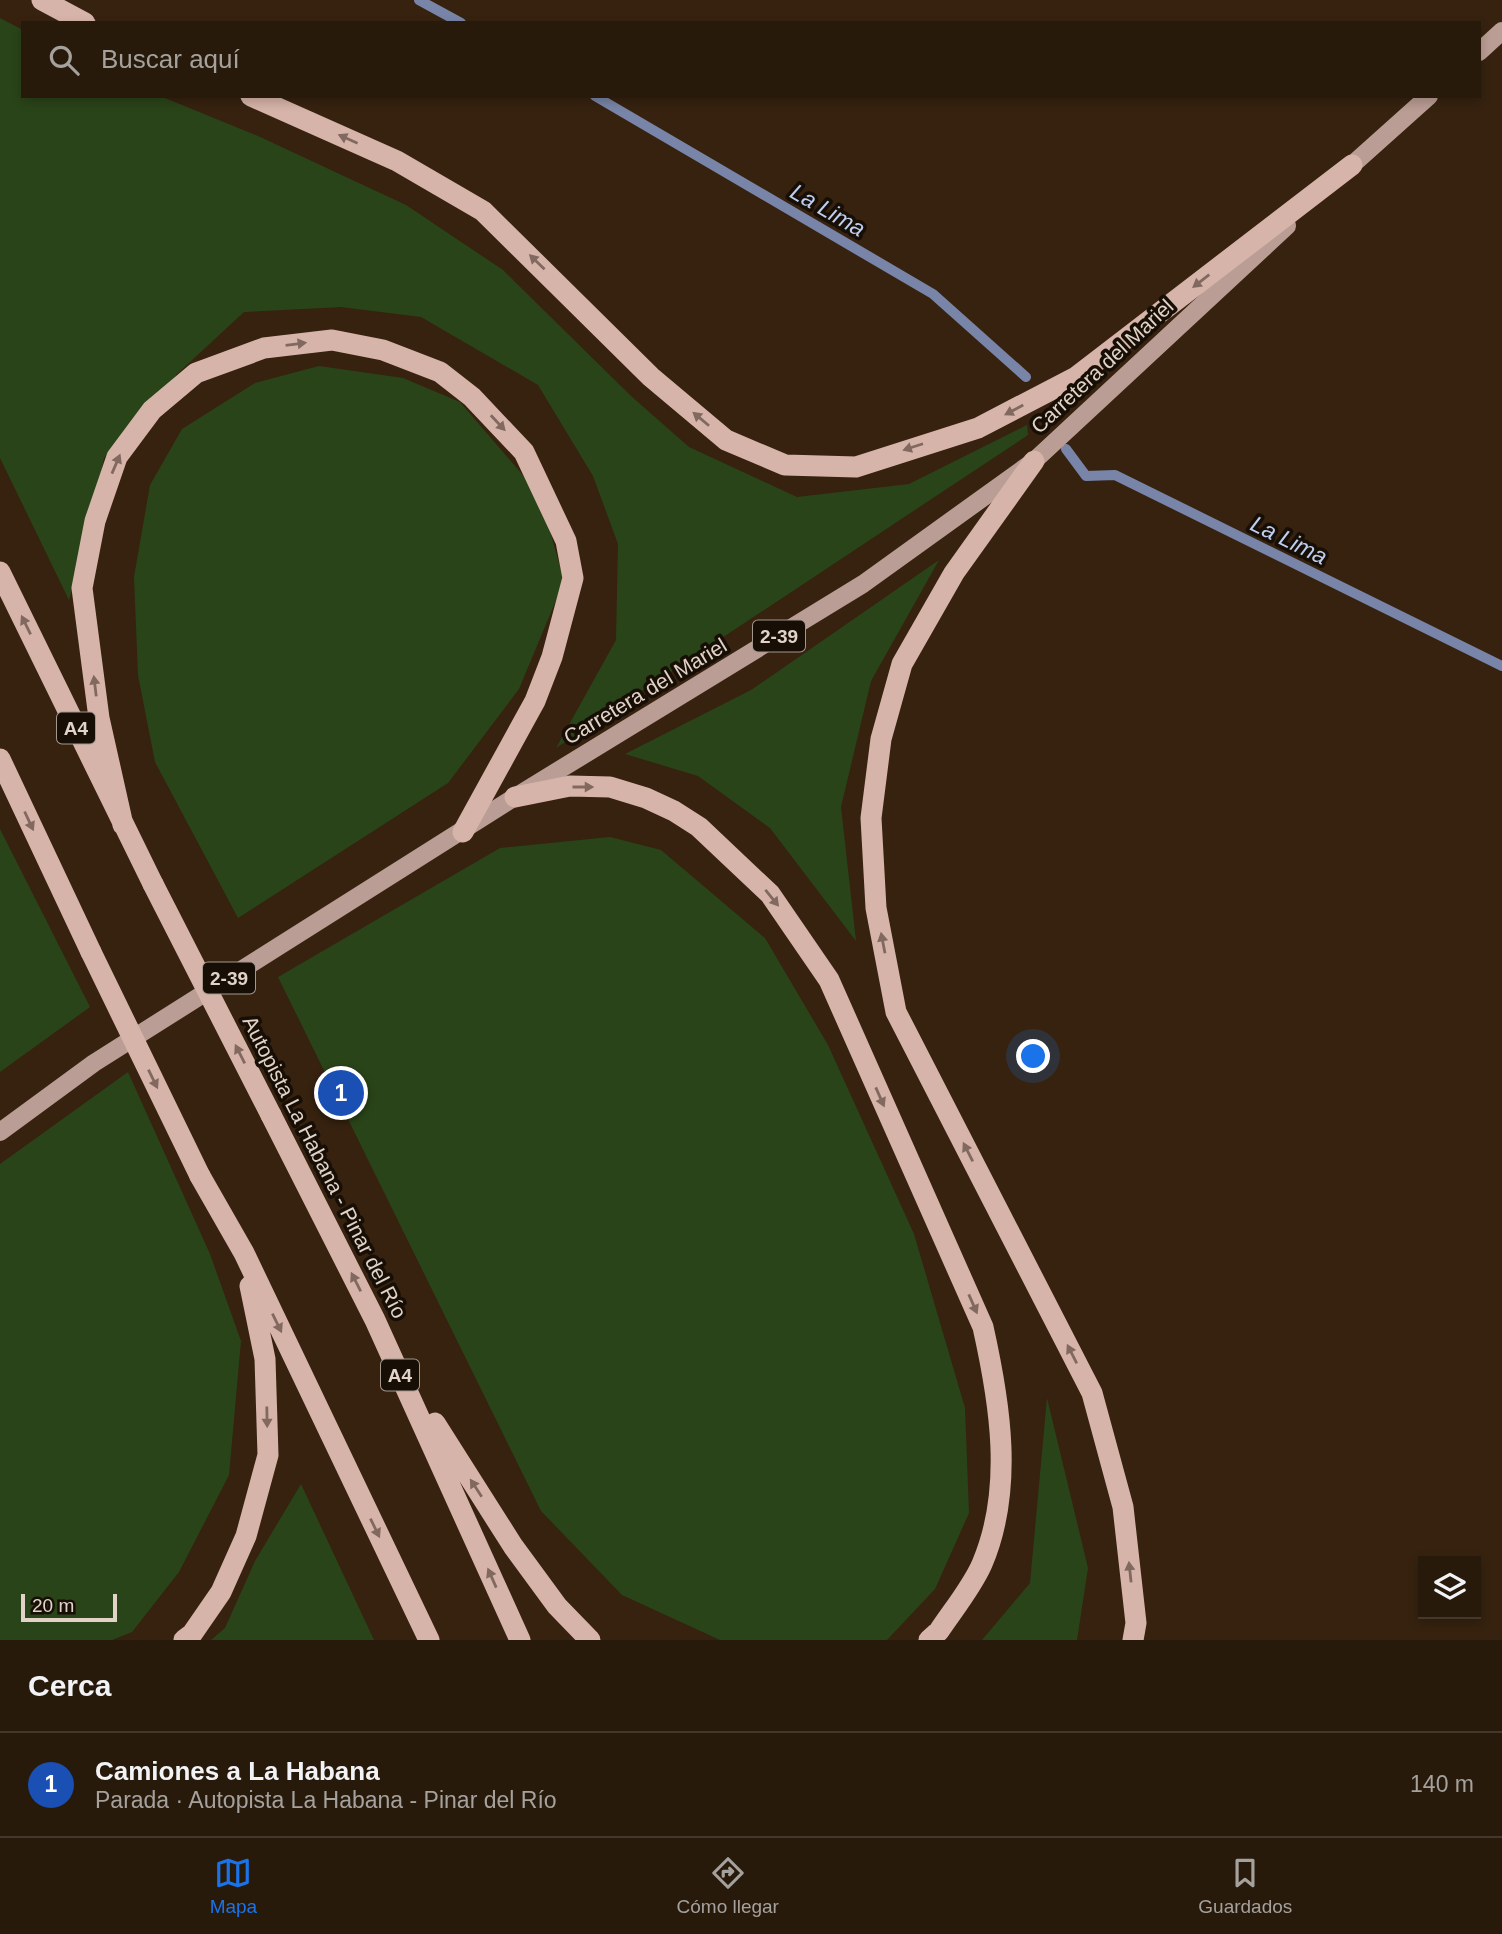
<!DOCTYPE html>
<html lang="es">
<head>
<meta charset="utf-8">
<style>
  body { margin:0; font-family:Arial,sans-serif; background:#302314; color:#f1f3f6 }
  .controls { position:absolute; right:21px; bottom:21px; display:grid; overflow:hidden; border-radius:0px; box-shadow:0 4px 10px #0003 }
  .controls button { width:63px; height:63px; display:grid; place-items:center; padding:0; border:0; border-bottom:2px solid #44382c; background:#281a0b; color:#f1f3f6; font:35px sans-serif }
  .scale { position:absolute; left:21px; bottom:18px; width:96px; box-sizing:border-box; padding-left:7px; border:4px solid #e1d3c8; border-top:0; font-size:19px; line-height:24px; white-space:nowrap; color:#e1d3c8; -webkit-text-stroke:5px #170e06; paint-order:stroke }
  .you { position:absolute; left:1034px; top:1057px; width:24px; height:24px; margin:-18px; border:5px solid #fff; border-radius:50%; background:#1a73e8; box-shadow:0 0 0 10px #1a73e833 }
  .badge { display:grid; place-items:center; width:46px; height:46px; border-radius:50%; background:#1a73e8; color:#fff; font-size:23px; font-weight:700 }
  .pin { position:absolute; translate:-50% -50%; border:4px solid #fff; box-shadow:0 2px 7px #0006 }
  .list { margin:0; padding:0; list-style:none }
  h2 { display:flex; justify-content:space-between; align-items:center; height:91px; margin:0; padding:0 28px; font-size:30px }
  h2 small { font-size:23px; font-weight:400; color:#a5a19d }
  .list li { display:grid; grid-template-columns:46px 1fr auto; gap:21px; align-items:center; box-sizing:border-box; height:105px; padding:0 28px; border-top:2px solid #44382c }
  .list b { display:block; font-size:26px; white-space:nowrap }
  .list p { margin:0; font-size:23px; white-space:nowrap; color:#a5a19d }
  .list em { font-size:23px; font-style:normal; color:#a5a19d }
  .icon { flex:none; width:38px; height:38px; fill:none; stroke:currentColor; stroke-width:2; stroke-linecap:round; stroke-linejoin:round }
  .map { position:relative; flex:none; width:1502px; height:1640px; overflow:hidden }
  .search { position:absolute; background:#281a0b; box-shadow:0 4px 10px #0003; left:21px; right:21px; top:21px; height:77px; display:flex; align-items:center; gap:18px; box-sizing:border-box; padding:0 24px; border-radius:0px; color:#a5a19d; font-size:26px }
  .sheet { height:196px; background:#281a0b }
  nav { display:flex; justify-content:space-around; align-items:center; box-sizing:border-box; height:98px; border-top:2px solid #44382c; background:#281a0b; font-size:19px; color:#a5a19d }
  nav a { display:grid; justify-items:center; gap:4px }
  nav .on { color:#1a73e8 }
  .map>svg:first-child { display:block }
</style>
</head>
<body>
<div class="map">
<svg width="1502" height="1640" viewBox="0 0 1502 1640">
  <rect width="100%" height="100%" fill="#36220f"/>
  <path fill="#2a4419" d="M0,18L23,30V96H160L258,136L406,205L503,270L631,396L689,447L797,497L909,484L1027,425L1028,435L556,748L616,640L618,544L593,476L538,385L421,317L341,307L244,312L177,374L104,458L90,525L69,600L0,458Z
    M319,366L403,378L460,402L540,495L564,581L519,689L448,783L238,918L155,762L138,675L134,577L150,485L182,429L255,383Z
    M939,560L871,681L841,807L856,941L770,828L698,776L625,754L751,690Z
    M0,829L90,1007L0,1072Z
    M610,837L661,850L765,938L828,1045L914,1234L965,1408L969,1513L935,1589L887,1640H720L622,1595L541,1511L278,977L500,848Z
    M128,1072L210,1254L241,1341L229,1475L179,1572L132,1632L112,1640H0V1164Z
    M1047,1398L1088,1568L1077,1640H982L1030,1583Z
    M301,1484L374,1640H211L225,1628L255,1561Z"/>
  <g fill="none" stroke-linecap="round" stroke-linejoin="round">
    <path stroke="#7885a8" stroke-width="10" d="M419,0L461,23
      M595,96L933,294L1026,377
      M1066,449L1086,476L1115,475L1502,666"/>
    <path stroke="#ba9d94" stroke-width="18" d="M1479,52L1502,31
      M1343,173L1429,96
      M0,1132L94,1063L515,797L863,584L1034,461L1287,226"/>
    <path stroke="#d7b4a9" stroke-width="21" d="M42,0L85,23
      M251,96L397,161L483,211L651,377L726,440L785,465L856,467L978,428L1076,377L1352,165
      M1034,461L954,573L902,664L881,739L871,818L876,908L896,1012L1092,1393L1123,1507L1136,1623L1133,1640
      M0,572L153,884
      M0,759L91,952
      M515,797L570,786L610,787L646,798L674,811L699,827L770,894L829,980L983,1327C1000,1403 1014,1489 982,1564C972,1587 953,1610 939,1631L929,1640
      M123,825L99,718L82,588L95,521L117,457L152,410L196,373L264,348L332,340L383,350L440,372L472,397L524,452L566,541L573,578L552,657L535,701L463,832
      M271,1115L375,1320L520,1640
      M200,1176L244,1253L429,1640
      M435,1423L513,1546L557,1606L590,1640
      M184,1640L192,1634L221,1592L246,1536L268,1455L265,1359L250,1286"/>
    <path stroke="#d7b4a9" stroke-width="21" d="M153,884L271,1115
      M91,952L200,1176"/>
  </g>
  <defs><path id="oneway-solid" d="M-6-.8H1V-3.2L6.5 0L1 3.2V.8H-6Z" transform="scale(1.75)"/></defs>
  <g fill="#816960">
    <use href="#oneway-solid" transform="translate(348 139) rotate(-156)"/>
    <use href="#oneway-solid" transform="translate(537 262) rotate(-136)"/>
    <use href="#oneway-solid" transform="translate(1201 281) rotate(142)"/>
    <use href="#oneway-solid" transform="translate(296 344) rotate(-7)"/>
    <use href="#oneway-solid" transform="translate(1014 410) rotate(152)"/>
    <use href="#oneway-solid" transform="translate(701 419) rotate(-140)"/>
    <use href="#oneway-solid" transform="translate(498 423) rotate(47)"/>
    <use href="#oneway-solid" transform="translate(913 447) rotate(162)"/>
    <use href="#oneway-solid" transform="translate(116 464) rotate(-67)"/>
    <use href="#oneway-solid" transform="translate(26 625) rotate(-116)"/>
    <use href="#oneway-solid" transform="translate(95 686) rotate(-97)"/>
    <use href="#oneway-solid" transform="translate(583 787)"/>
    <use href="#oneway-solid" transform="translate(29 821) rotate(65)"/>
    <use href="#oneway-solid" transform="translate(772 898) rotate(51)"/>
    <use href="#oneway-solid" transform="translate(883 943) rotate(-101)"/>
    <use href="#oneway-solid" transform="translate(240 1054) rotate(-117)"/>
    <use href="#oneway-solid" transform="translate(153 1079) rotate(64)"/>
    <use href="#oneway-solid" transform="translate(880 1097) rotate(66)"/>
    <use href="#oneway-solid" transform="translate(968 1152) rotate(-117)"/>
    <use href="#oneway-solid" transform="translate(356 1282) rotate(-117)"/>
    <use href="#oneway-solid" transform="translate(973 1304) rotate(66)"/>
    <use href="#oneway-solid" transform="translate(277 1323) rotate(64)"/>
    <use href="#oneway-solid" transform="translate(1072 1354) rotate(-117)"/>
    <use href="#oneway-solid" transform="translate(267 1417) rotate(89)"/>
    <use href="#oneway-solid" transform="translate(476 1488) rotate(-123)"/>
    <use href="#oneway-solid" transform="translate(375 1528) rotate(64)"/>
    <use href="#oneway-solid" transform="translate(1130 1572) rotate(-96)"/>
    <use href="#oneway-solid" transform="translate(492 1578) rotate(-114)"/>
  </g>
  <g text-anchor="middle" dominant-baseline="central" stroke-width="7" stroke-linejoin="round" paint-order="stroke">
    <g fill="#170e06" stroke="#a4988e" stroke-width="2">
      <rect x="753" y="620.5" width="52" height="31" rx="5"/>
      <rect x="57" y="712.5" width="38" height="31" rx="5"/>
      <rect x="203" y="962.5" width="52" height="31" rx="5"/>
      <rect x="381" y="1359.5" width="38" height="31" rx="5"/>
    </g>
    <g font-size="19" font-weight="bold" fill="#e1d3c8">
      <text x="779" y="636">2-39</text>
      <text x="76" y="728">A4</text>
      <text x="229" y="978">2-39</text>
      <text x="400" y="1375">A4</text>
    </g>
    <g font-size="21" fill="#e1d3c8" stroke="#170e06">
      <text transform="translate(1102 366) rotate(-43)">Carretera del Mariel</text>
      <text transform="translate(645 691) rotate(-31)">Carretera del Mariel</text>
      <text transform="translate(325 1167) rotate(63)">Autopista La Habana - Pinar del Río</text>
    </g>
    <g font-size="23" font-style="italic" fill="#beceef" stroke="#170e06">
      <text transform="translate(828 210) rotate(30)">La Lima</text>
      <text transform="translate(1289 540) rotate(26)">La Lima</text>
    </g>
  </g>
</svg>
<div class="controls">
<button><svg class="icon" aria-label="layers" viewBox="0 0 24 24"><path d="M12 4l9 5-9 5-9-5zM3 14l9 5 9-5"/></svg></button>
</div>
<div class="scale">20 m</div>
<div class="you"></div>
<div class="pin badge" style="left:341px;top:1093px;background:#1a4fb4">1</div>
<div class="search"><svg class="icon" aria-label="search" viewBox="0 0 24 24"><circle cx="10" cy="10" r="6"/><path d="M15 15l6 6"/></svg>Buscar aquí</div>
</div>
<section class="sheet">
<h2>Cerca<small></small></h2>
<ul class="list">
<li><span class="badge" style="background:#1a4fb4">1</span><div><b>Camiones a La Habana</b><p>Parada · Autopista La Habana - Pinar del Río</p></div><em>140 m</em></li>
</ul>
</section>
<nav>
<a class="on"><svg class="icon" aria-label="map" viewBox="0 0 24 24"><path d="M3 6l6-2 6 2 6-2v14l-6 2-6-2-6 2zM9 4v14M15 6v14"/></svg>Mapa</a>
<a><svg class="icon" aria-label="directions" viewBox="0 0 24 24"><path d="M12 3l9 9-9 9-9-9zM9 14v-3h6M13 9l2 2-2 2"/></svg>Cómo llegar</a>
<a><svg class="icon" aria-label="saved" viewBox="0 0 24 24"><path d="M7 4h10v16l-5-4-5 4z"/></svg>Guardados</a>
</nav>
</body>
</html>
